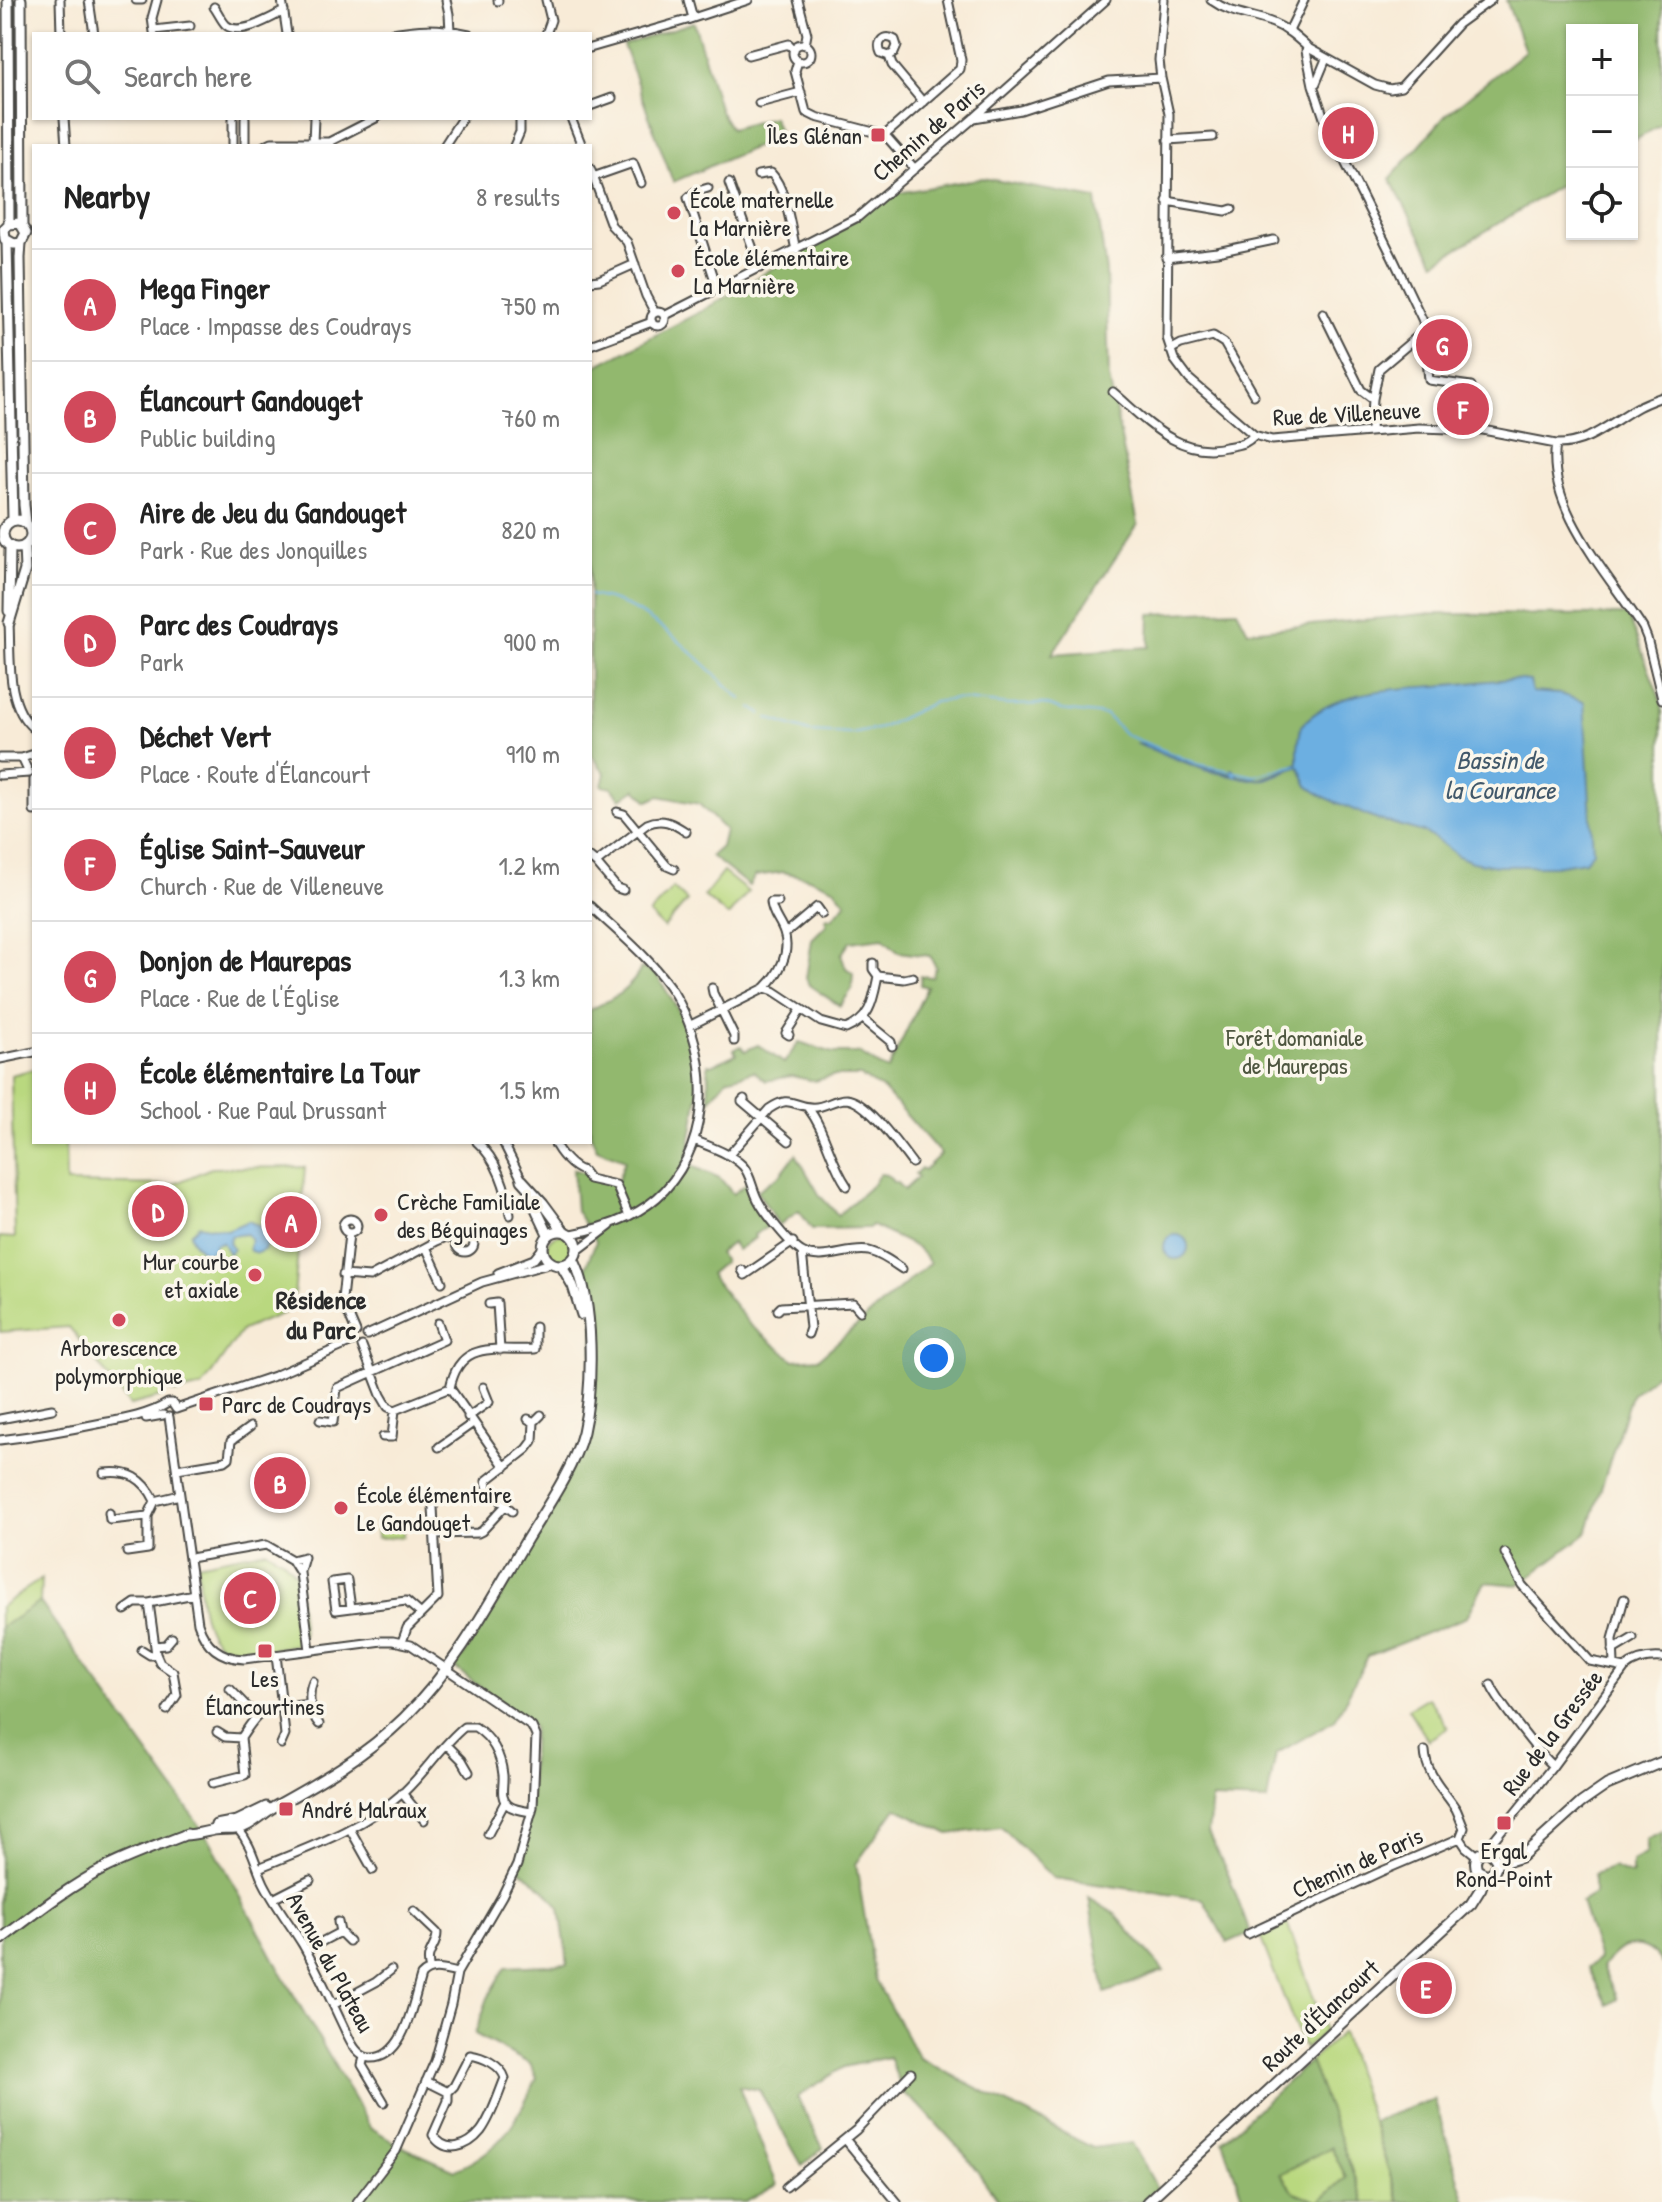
<!DOCTYPE html>
<html lang="en">
<head>
<meta charset="utf-8">
<style>
  body { margin:0; font-family:"Patrick Hand",sans-serif; background:#f6f6f6; color:#222 }
  .controls { position:absolute; right:24px; top:24px; display:grid; overflow:hidden; border-radius:0px; box-shadow:0 2px 6px #0004 }
  .controls button { width:72px; height:72px; display:grid; place-items:center; padding:0; border:0; border-bottom:2px solid #e0e0e0; background:#fff; color:#222; font:40px sans-serif }
  .you { position:absolute; left:934px; top:1358px; width:28px; height:28px; margin:-20px; border:6px solid #fff; border-radius:50%; background:#1a73e8; box-shadow:0 0 0 12px #1a73e833 }
  .badge { display:grid; place-items:center; width:52px; height:52px; border-radius:50%; background:#d1495b; color:#fff; font-size:26px; font-weight:700 }
  .pin { position:absolute; translate:-50% -50%; border:4px solid #fff; box-shadow:0 2px 8px #0006 }
  .list { margin:0; padding:0; list-style:none }
  h2 { display:flex; justify-content:space-between; align-items:center; height:104px; margin:0; padding:0 32px; font-size:34px }
  h2 small { font-size:26px; font-weight:400; color:#767676 }
  .list li { display:grid; grid-template-columns:52px 1fr auto; gap:24px; align-items:center; box-sizing:border-box; height:112px; padding:0 32px; border-top:2px solid #e0e0e0 }
  .list b { display:block; font-size:30px; white-space:nowrap }
  .list p { margin:0; font-size:26px; white-space:nowrap; color:#767676 }
  .list em { font-size:26px; font-style:normal; color:#767676 }
  .icon { flex:none; width:44px; height:44px; fill:none; stroke:currentColor; stroke-width:2; stroke-linecap:round; stroke-linejoin:round }
  .map { position:relative; flex:none; width:1662px; height:2202px; overflow:hidden }
  .search { position:absolute; background:#fff; box-shadow:0 2px 6px #0004; left:32px; top:32px; width:560px; height:88px; display:flex; align-items:center; gap:20px; box-sizing:border-box; padding:0 28px; border-radius:0px; color:#767676; font-size:30px }
  .panel { position:absolute; background:#fff; box-shadow:0 2px 6px #0004; left:32px; top:144px; width:560px; height:1000px; border-radius:0px }
  .map>svg:first-child { display:block }
</style>
</head>
<body>
<div class="map">
<svg width="1662" height="2202" viewBox="0 0 1662 2202">
  <rect width="100%" height="100%" fill="#fbf7ec"/>
  <filter id="ink" filterUnits="userSpaceOnUse"><feTurbulence type="fractalNoise" baseFrequency=".0125" numOctaves="2"/><feDisplacementMap in="SourceGraphic" scale="16" xChannelSelector="R" yChannelSelector="G"/><feConvolveMatrix kernelMatrix="1 2 1 2 8 2 1 2 1" color-interpolation-filters="sRGB"/></filter>
  <filter id="wash" filterUnits="userSpaceOnUse"><feTurbulence type="fractalNoise" baseFrequency=".006" numOctaves="4" result="noise"/><feDisplacementMap in="SourceGraphic" scale="32" xChannelSelector="R" yChannelSelector="G"/><feGaussianBlur stdDeviation="1.8" result="paint"/><feColorMatrix in="noise" values="0 0 0 0 0 0 0 0 0 0 0 0 0 0 0 0 0 1.4 0 .05"/><feComposite in="paint" operator="in"/></filter>
  <g filter="url(#wash)">
    <rect width="100%" height="100%" fill="#f8ebd7"/>
    <path fill="#b9d87f" stroke="#728255" stroke-width="2" d="M723,872L748,892L728,916L704,896Z
      M673,888L687,901L664,928L649,914Z
      M34,1069V1142H65L66,1183L172,1185L211,1168L305,1167L293,1309L242,1330L202,1387L177,1393L167,1390L161,1397L130,1405L69,1327L0,1332V1237L15,1238L11,1075Z
      M547 1248a13 13 0 1 1 26 0a13 13 0 1 1-26 0Z
      M403,1522V1537L377,1538L376,1523Z
      M266,1550L283,1560L297,1575L303,1635L295,1645C279,1647 254,1654 239,1652C198,1648 201,1594 197,1564Z
      M41,1579L40,1602L0,1628V1607Z
      M1428,1697L1448,1728L1428,1740L1408,1709Z
      M1286,1919L1325,2031L1304,2049L1258,1931Z
      M1342,2032L1399,2202H1364L1310,2061Z
      M1331,2147L1346,2177L1319,2202L1294,2192L1280,2174Z"/>
    <path fill="#92b86e" stroke="#5e724c" stroke-width="2" fill-rule="evenodd" d="M1506,0H1662V124L1632,142V30H1572V178L1435,262L1390,179L1446,115L1525,51Z
      M694,22L720,111L731,129L773,117L781,136L673,182L623,45Z
      M983,178L1096,199L1106,272L1109,378L1138,524L1052,654L1149,647L1150,614L1237,610L1248,631L1424,614L1628,615L1662,704V1369L1631,1395L1587,1533L1519,1585L1485,1582L1467,1617L1368,1656L1335,1720L1276,1754L1267,1801L1212,1799L1208,1833L1229,1876L1250,1933L1227,1943L1203,1899L1053,1878L1001,1827L949,1834L896,1808L856,1864L875,1980L919,2058L1093,2148L1132,2143L1157,2188L1143,2202H999L967,2157L923,2109L903,2093L889,2057L844,2067L797,2097L823,2148L802,2165L759,2090L739,2086L777,2185L746,2202H0V1628L40,1602L210,1840L287,1983L370,2127L403,2147L455,2170C502,2150 516,2122 537,2078L530,2064L475,2034L488,1998L506,1967L568,1964L560,1908L546,1891L517,1867L529,1810L533,1727L455,1668L528,1555L592,1425L594,1313L584,1272L596,1241L576,1211L573,1169L617,1183L625,1160L597,1149L590,1134V1010C610,1000 632,990 641,968L656,974L688,1026L701,1076L688,1156L692,1166L720,1178L733,1194L748,1183L752,1196L770,1225L754,1235L755,1238L737,1250L732,1243L719,1253L724,1262L710,1274L750,1325L794,1360L819,1358L930,1263L918,1248L871,1225L869,1228L812,1229L799,1211L779,1225L757,1191L780,1175L796,1154L820,1196L838,1215L871,1186L880,1174L887,1175L894,1183L896,1182L904,1190L918,1177L915,1174L921,1168L924,1170L941,1154L884,1090L860,1076H832L815,1081L791,1076L766,1081L754,1071L727,1079L709,1101L708,1064L712,1065L736,1054L734,1050L741,1046L745,1051L758,1045L784,1063L799,1042L833,1053H859L879,1066L888,1070L927,987L920,985L921,976L932,977L936,967L930,956L898,952L883,938L850,942L841,955L846,968L853,973L852,989L840,1006L809,985L806,978L812,939L827,924L825,919L828,917L831,919L846,903L834,888L809,878L783,872L755,876L749,886L711,856L721,847L725,830L699,804L659,796L648,801L636,789L621,799L612,788L602,786L605,773L590,753V369L700,312L848,223L886,195Z
      M1662,1831V1964C1654,1949 1639,1941 1622,1948C1615,1951 1607,1961 1602,1967L1617,1999L1607,2005L1588,1967L1599,1959L1581,1902L1594,1894V1874L1613,1867L1632,1875V1862L1646,1853V1839Z
      M1089,1898L1115,1914L1164,1971L1105,1993Z
      M1310,2061L1364,2202H1244L1223,2141ZM1331,2147L1346,2177L1319,2202L1294,2192L1280,2174Z
      M1434,2099L1466,2202H1399L1373,2121Z"/>
    <path fill="#6cafe1" stroke="#4c6d86" stroke-width="2" d="M1511,679L1530,681L1532,692L1560,694L1584,702L1593,852L1585,861L1554,866H1497L1472,862L1458,856L1437,840L1423,832L1372,818L1322,796L1308,786L1299,766L1267,779L1250,780L1205,770L1135,743L1146,744L1203,767L1232,774L1231,770L1233,769L1239,776L1261,779L1287,769L1298,763V747L1301,726C1333,690 1391,689 1436,686C1461,684 1486,681 1511,679Z
      M248,1221C258,1224 265,1230 269,1239L264,1250L257,1253L250,1251L249,1248L251,1239L246,1234L231,1236L229,1242L233,1249L229,1254L222,1242L215,1244L214,1248L207,1254C198,1249 192,1244 190,1233L199,1225L227,1230Z
      M1164 1247a12 12 0 1 1 24 0a12 12 0 1 1-24 0Z"/>
    <g fill="none" stroke-linecap="round" stroke-linejoin="round">
      <path stroke="#6cafe1" stroke-width="2" d="M590,595C600,597 611,599 620,603C669,625 703,664 741,699
        M752,708L761,714
        M768,718L809,732L852,734L881,728L934,702L956,699L1008,705L1044,704L1061,710L1106,715L1126,735L1198,764L1254,776L1296,765"/>
    </g>
  </g>
  <g filter="url(#ink)">
    <g fill="none" stroke-linecap="round" stroke-linejoin="round">
      <g stroke="#4a4845" stroke-width="11">
        <path id="minor" d="M60,0L61,34
          M89,0L94,34
          M136,0H142
          M282,0L287,34
          M446,0L449,14L450,30
          M498,0V1
          M688,0L693,18
          M798,0L807,34L805,45
          M1164,0L1159,60L1161,78L1169,114L1167,338L1174,359L1189,379L1254,435L1272,440L1419,428L1483,430L1556,444C1588,445 1611,422 1638,407C1645,403 1654,400 1662,397
          M1211,0C1232,15 1251,14 1273,23C1286,28 1296,37 1306,46
          M214,7C218,12 221,20 226,25C239,37 271,18 284,11
          M154,30L190,26
          M1289,31L1304,0
          M154,32L152,18L157,0
          M386,34C420,28 436,27 469,34
          M546,34L551,20L546,0
          M793 53a9 9 0 1 1 18 0a9 9 0 1 1-18 0Z
          M590,48L687,20L748,0
          M1310,49L1375,85L1390,89L1401,87L1458,24L1491,0
          M1306,51L1313,85L1326,124L1392,256L1423,321L1429,380L1471,386
          M748,55L789,44L794,50
          M889,56L894,53L897,46L895,40C884,33 876,42 881,53L889,56L892,65L923,102
          M798,61L795,71L806,112L816,117L885,135L915,169
          M1313,85L1316,83L1326,59
          M759,103L801,92
          M590,106L612,98
          M64,118L66,146
          M233,118V146
          M571,118L582,146
          M974,118L1021,110L1109,81L1161,78
          M885,135L960,69L961,60L948,0
          M1168,140L1213,137
          M313,142L314,118
          M329,142L376,118
          M245,146V118
          M264,146L272,142H329L330,146
          M444,146L462,118
          M514,146L520,132V118
          M590,168L611,225L627,242L646,296L655,313
          M758,175L771,173C786,188 791,229 796,250
          M593,177L633,163L641,183
          M729,183L760,268
          M708,188L695,192L688,198L718,290
          M1167,201L1226,211L1232,209
          M1166,258L1217,252L1274,240
          M590,281L599,280L635,264
          M651 319a7 7 0 1 1 14 0a7 7 0 1 1-14 0Z
          M1323,313L1361,390L1373,399
          M664,316L858,217L974,118L1106,0
          M590,345L652,322
          M1170,350L1181,344L1213,336L1224,343L1254,395
          M1113,392C1146,420 1178,458 1226,447C1237,445 1247,444 1254,435
          M1371,431L1373,399L1379,369L1424,331
          M1556,444C1545,508 1611,577 1643,628L1647,638L1662,699
          M31,535H34
          M9,623C11,656 5,705 34,729
          M0,758H22L34,754
          M0,775L29,773L22,758
          M34,780V811
          M617,812L624,814L667,866L674,869
          M590,858L596,863L647,824C662,817 673,823 686,832
          M596,863L617,888L623,890
          M785,934L817,907L822,914
          M878,976L904,979L913,977
          M712,988L713,993L734,1036V1041
          M765,988L774,991L821,1022L846,1029C871,1019 873,1000 878,976L873,969V963
          M863,1019L891,1042L892,1046
          M691,1025L765,988C779,974 791,953 784,933C780,921 772,915 771,902H778
          M789,1035L786,1033L801,1010
          M0,1059L34,1052
          M744,1099L742,1101L789,1141
          M808,1108C826,1131 830,1162 847,1186
          M694,1140C710,1147 730,1153 743,1166C751,1175 752,1189 758,1200C764,1212 790,1245 802,1252C823,1263 848,1247 869,1251C881,1254 892,1262 902,1269
          M477,1142C497,1159 507,1190 510,1215
          M503,1142L522,1180
          M554,1142C559,1153 572,1168 583,1171L589,1179L616,1185L629,1216
          M729,1155L769,1109C790,1095 791,1105 810,1107C824,1109 832,1099 846,1099C867,1100 899,1146 912,1163
          M343 1226a7 7 0 1 1 14 0a7 7 0 1 1-14 0Z
          M349,1234L342,1299L356,1332
          M572,1234C604,1228 642,1215 665,1190C713,1137 710,1054 675,995C654,961 619,933 590,906
          M456 1243a9 9 0 1 1 18 0a9 9 0 1 1-18 0Z
          M426,1247L442,1282
          M577,1251L610,1226
          M802,1252L810,1328L808,1334
          M742,1270L745,1275L793,1242
          M498,1273L534,1259L542,1249
          M343,1275L370,1277L437,1241L446,1237L457,1240
          M489,1304L497,1303L500,1350
          M778,1310L781,1307L853,1303L860,1311
          M367,1335L482,1282L552,1263
          M362,1346L381,1395L388,1407L395,1410L450,1388L505,1467
          M450,1388C460,1339 495,1351 535,1349V1327
          M176,1409L274,1376L352,1342
          M169,1417L198,1623C205,1645 220,1658 244,1659L382,1641H393L411,1645L532,1727L536,1736L533,1807L517,1865L502,1896L457,1973L451,2004L435,2061L396,2151L357,2202
          M468,1417L489,1402L483,1387
          M146,1418L163,1415
          M0,1419L52,1409
          M528,1419L534,1422L541,1415
          M320,1420L333,1422L337,1388L444,1340L438,1323
          M383,1437H392L395,1410
          M0,1440C34,1436 68,1430 102,1423C125,1419 149,1415 168,1403H172L176,1409
          M439,1447L473,1423
          M177,1469L225,1461L229,1458L231,1441L250,1427
          M104,1473C129,1470 144,1478 155,1501
          M488,1489L486,1481L527,1449L533,1441L534,1422
          M501,1501L512,1511
          M109,1513L110,1520L148,1516
          M435,1534L478,1533L482,1531L506,1505
          M127,1552L148,1549V1516L155,1501L180,1495
          M1505,1553L1522,1585L1590,1661L1625,1668
          M190,1558L266,1545L292,1560L300,1573L310,1650
          M292,1560L304,1557L300,1571
          M351,1608L347,1580L332,1582L336,1610L406,1601L421,1614
          M125,1610L135,1603H149
          M402,1642L407,1628L438,1597L433,1507
          M155,1646L166,1645L172,1638
          M142,1650L150,1655L156,1654
          M1613,1650L1633,1638
          M1614,1665L1613,1639L1624,1599
          M313,1681C307,1695 310,1713 319,1724
          M1491,1685C1494,1696 1542,1758 1553,1766
          M230,1689L256,1716
          M167,1710L177,1695L173,1672L160,1663L156,1654L149,1603L194,1594
          M217,1732L225,1737L241,1738
          M281,1744L285,1735L282,1707L311,1704
          M447,1745L462,1760L469,1772
          M1425,1751C1426,1775 1444,1790 1456,1809C1459,1815 1461,1822 1464,1828L1460,1838
          M213,1783L245,1775L241,1738C255,1718 257,1710 282,1707L276,1655
          M402,1793L424,1820
          M238,1829C252,1845 255,1864 264,1883C275,1905 290,1924 303,1945C319,1973 332,2003 346,2032C351,2042 357,2057 370,2058C405,2059 413,2001 421,1976C431,1965 444,1970 457,1973
          M350,1829L373,1870
          M488,1834L505,1802
          M1489,1852L1492,1842L1553,1766L1625,1668C1636,1659 1648,1657 1662,1658
          M258,1868C310,1847 363,1829 405,1791C426,1771 442,1745 464,1727H475C492,1738 501,1755 503,1775C504,1786 499,1797 508,1805C514,1810 525,1811 532,1812
          M273,1899L310,1880
          M414,1911L437,1933C437,1949 424,1951 430,1970
          M340,1932L349,1941
          M1248,1934L1380,1872L1460,1838L1466,1847L1477,1856
          M306,1950L340,1932L338,1922
          M333,2005L376,1982L391,1970
          M470,2055C483,2057 501,2065 505,2078C498,2095 492,2116 481,2131C468,2147 446,2155 433,2135L448,2101V2092L454,2086Z
          M364,2057L362,2065L384,2102
          M426,2081L448,2092
          M845,2139L897,2202
          M786,2187L856,2130L911,2073"/>
      </g>
      <g stroke="#4a4845" stroke-width="13">
        <path id="tertiary" d="M8,0L9,224
          M21,0L22,225
          M7,242L13,520
          M21,243L14,244L5,239L4,229L9,224L20,223L26,233L21,243L20,258L24,505L26,522
          M3 534a14 14 0 1 1 28 0a14 14 0 1 1-28 0Z
          M9,611L10,547
          M9,623L25,570L24,546
          M522,1180L543,1203L563,1230
          M529,1194L548,1234
          M543 1248a17 17 0 1 1 34 0a17 17 0 1 1-34 0Z
          M561,1265L573,1286L582,1315
          M216,1825L237,1821L266,1807
          M184,1835C195,1835 204,1832 214,1830C224,1828 234,1831 244,1827C255,1822 264,1813 274,1807C321,1781 365,1756 404,1718C456,1667 490,1602 527,1539C546,1508 574,1468 583,1432C593,1388 595,1299 573,1259
          M1497,1862H1505L1521,1857L1581,1803L1607,1785L1662,1762
          M1487,1875L1477,1870C1470,1852 1490,1844 1497,1862
          M0,1940C34,1914 68,1887 107,1867C133,1854 160,1845 187,1834
          M1147,2202L1471,1904L1481,1888L1484,1878L1495,1870L1497,1862"/>
      </g>
      <use href="#minor" stroke="#fff" stroke-width="7"/>
      <use href="#tertiary" stroke="#fff" stroke-width="9"/>
    </g>
  </g>
  <g fill="#d1495b" stroke="#fbf7ec" stroke-width="3">
    <rect x="870" y="127" width="16" height="16" rx="4"/>
    <circle cx="674" cy="213" r="8"/>
    <circle cx="678" cy="271" r="8"/>
    <circle cx="381" cy="1215" r="8"/>
    <circle cx="255" cy="1275" r="8"/>
    <circle cx="119" cy="1320" r="8"/>
    <rect x="198" y="1396" width="16" height="16" rx="4"/>
    <circle cx="341" cy="1508" r="8"/>
    <rect x="257" y="1643" width="16" height="16" rx="4"/>
    <rect x="278" y="1801" width="16" height="16" rx="4"/>
    <rect x="1496" y="1815" width="16" height="16" rx="4"/>
  </g>
  <g text-anchor="middle" dominant-baseline="central" stroke-width="7" stroke-linejoin="round" paint-order="stroke">
    <g font-size="24" fill="#2b2b2b" stroke="#fbf7ec">
      <text transform="translate(928 130) rotate(-41)">Chemin de Paris</text>
      <text transform="translate(1347 413) rotate(-3)">Rue de Villeneuve</text>
      <text transform="translate(1552 1732) rotate(-53)">Rue de la Gressée</text>
      <text transform="translate(1357 1862) rotate(-24)">Chemin de Paris</text>
      <text transform="translate(331 1962) rotate(61)">Avenue du Plateau</text>
      <text transform="translate(1320 2015) rotate(-43)">Route d'Élancourt</text>
    </g>
    <g font-size="24" fill="#2b2b2b" stroke="#fbf7ec" text-anchor="start">
      <text x="862" y="135" text-anchor="end">Îles Glénan</text>
      <text x="690" y="199">École maternelle<tspan x="690" dy="28">La Marnière</tspan></text>
      <text x="694" y="257">École élémentaire<tspan x="694" dy="28">La Marnière</tspan></text>
      <text x="397" y="1201">Crèche Familiale<tspan x="397" dy="28">des Béguinages</tspan></text>
      <text x="239" y="1261" text-anchor="end">Mur courbe<tspan x="239" dy="28">et axiale</tspan></text>
      <text x="119" y="1347" text-anchor="middle">Arborescence<tspan x="119" dy="28">polymorphique</tspan></text>
      <text x="222" y="1404">Parc de Coudrays</text>
      <text x="357" y="1494">École élémentaire<tspan x="357" dy="28">Le Gandouget</tspan></text>
      <text x="265" y="1678" text-anchor="middle">Les<tspan x="265" dy="28">Élancourtines</tspan></text>
      <text x="302" y="1809">André Malraux</text>
      <text x="1504" y="1850" text-anchor="middle">Ergal<tspan x="1504" dy="28">Rond-Point</tspan></text>
    </g>
    <g font-size="24" fill="#4e5640" stroke="#fbf7ec">
      <text x="1295" y="1037">Forêt domaniale<tspan x="1295" dy="28">de Maurepas</tspan></text>
    </g>
    <g font-size="26" font-style="italic" fill="#42596b" stroke="#fbf7ec">
      <text x="1500" y="759">Bassin de<tspan x="1500" dy="30">la Courance</tspan></text>
    </g>
    <g font-size="26" font-weight="bold" fill="#2b2b2b" stroke="#fbf7ec">
      <text x="321" y="1299">Résidence<tspan x="321" dy="30">du Parc</tspan></text>
    </g>
  </g>
</svg>
<div class="controls">
<button>+</button>
<button>−</button>
<button><svg class="icon" aria-label="locate" viewBox="0 0 24 24"><circle cx="12" cy="12" r="6"/><path d="M12 2v4M12 18v4M2 12h4M18 12h4"/></svg></button>
</div>
<div class="you"></div>
<div class="pin badge" style="left:291px;top:1222px">A</div>
<div class="pin badge" style="left:280px;top:1483px">B</div>
<div class="pin badge" style="left:250px;top:1598px">C</div>
<div class="pin badge" style="left:158px;top:1211px">D</div>
<div class="pin badge" style="left:1426px;top:1988px">E</div>
<div class="pin badge" style="left:1463px;top:409px">F</div>
<div class="pin badge" style="left:1442px;top:345px">G</div>
<div class="pin badge" style="left:1348px;top:133px">H</div>
<div class="search"><svg class="icon" aria-label="search" viewBox="0 0 24 24"><circle cx="10" cy="10" r="6"/><path d="M15 15l6 6"/></svg>Search here</div>
<section class="panel">
<h2>Nearby<small>8 results</small></h2>
<ul class="list">
<li><span class="badge">A</span><div><b>Mega Finger</b><p>Place · Impasse des Coudrays</p></div><em>750 m</em></li>
<li><span class="badge">B</span><div><b>Élancourt Gandouget</b><p>Public building</p></div><em>760 m</em></li>
<li><span class="badge">C</span><div><b>Aire de Jeu du Gandouget</b><p>Park · Rue des Jonquilles</p></div><em>820 m</em></li>
<li><span class="badge">D</span><div><b>Parc des Coudrays</b><p>Park</p></div><em>900 m</em></li>
<li><span class="badge">E</span><div><b>Déchet Vert</b><p>Place · Route d'Élancourt</p></div><em>910 m</em></li>
<li><span class="badge">F</span><div><b>Église Saint-Sauveur</b><p>Church · Rue de Villeneuve</p></div><em>1.2 km</em></li>
<li><span class="badge">G</span><div><b>Donjon de Maurepas</b><p>Place · Rue de l'Église</p></div><em>1.3 km</em></li>
<li><span class="badge">H</span><div><b>École élémentaire La Tour</b><p>School · Rue Paul Drussant</p></div><em>1.5 km</em></li>
</ul>
</section>
</div>
</body>
</html>
